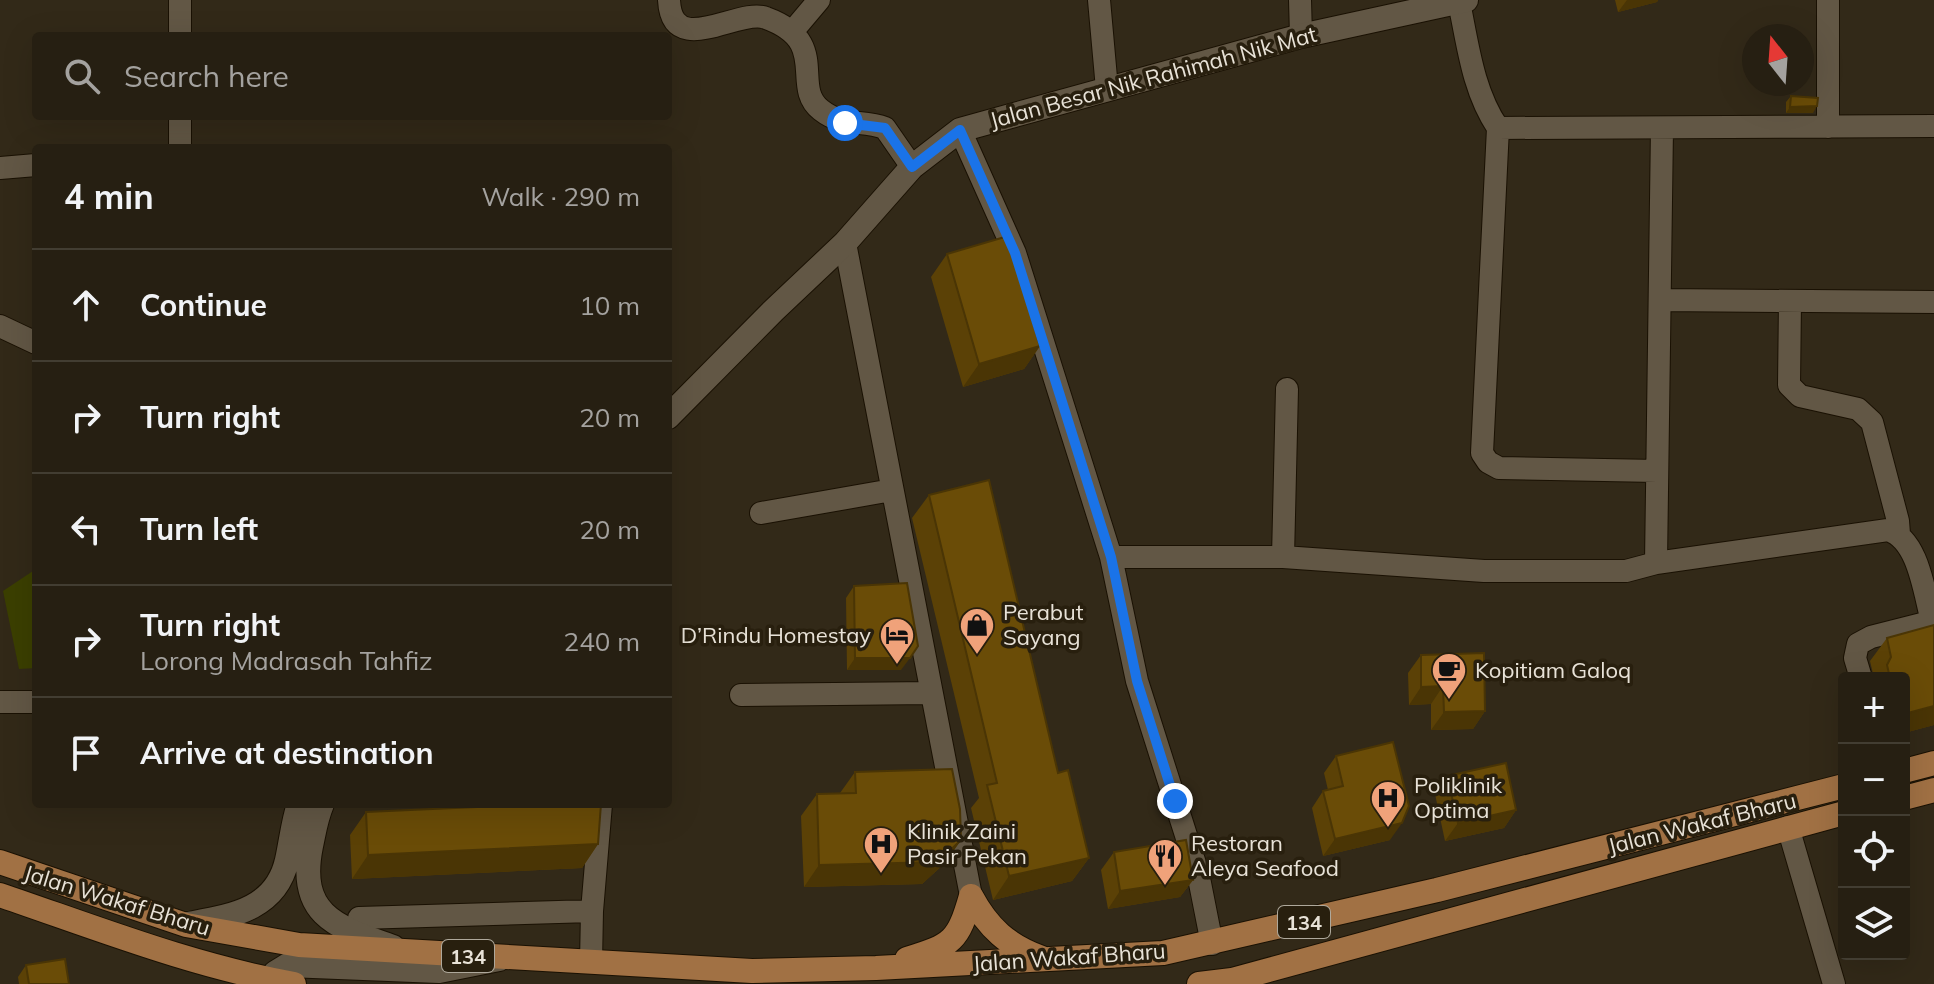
<!DOCTYPE html>
<html lang="en">
<head>
<meta charset="utf-8">
<style>
  body { margin:0; font-family:Mulish,sans-serif; background:#322c20; color:#f1f3f6 }
  .controls { position:absolute; right:24px; bottom:24px; display:grid; overflow:hidden; border-radius:8px; box-shadow:0 8px 32px #0002 }
  .controls button { width:72px; height:72px; display:grid; place-items:center; padding:0; border:0; border-bottom:2px solid #423d32; background:#261f12; color:#f1f3f6; font:40px sans-serif }
  .compass { position:absolute; left:1742px; top:24px; width:72px; height:72px; border-radius:50%; background:#261f12; box-shadow:0 8px 32px #0002; rotate:343deg }
  .stop { position:absolute; width:24px; height:24px; margin:-18px; border:6px solid #1a73e8; border-radius:50%; background:#fff }
  .stop.end { background:#1a73e8; border-color:#fff; box-shadow:0 2px 8px #0008 }
  .list { margin:0; padding:0; list-style:none }
  h2 { display:flex; justify-content:space-between; align-items:center; height:104px; margin:0; padding:0 32px; font-size:34px }
  h2 small { font-size:26px; font-weight:400; color:#a4a29f }
  .list li { display:grid; grid-template-columns:52px 1fr auto; gap:24px; align-items:center; box-sizing:border-box; height:112px; padding:0 32px; border-top:2px solid #423d32 }
  .list b { display:block; font-size:30px; white-space:nowrap }
  .list p { margin:0; font-size:26px; white-space:nowrap; color:#a4a29f }
  .list em { font-size:26px; font-style:normal; color:#a4a29f }
  .icon { flex:none; width:44px; height:44px; fill:none; stroke:currentColor; stroke-width:2; stroke-linecap:round; stroke-linejoin:round }
  .map { position:relative; flex:none; width:1934px; height:984px; overflow:hidden }
  .search { position:absolute; background:#261f12; box-shadow:0 8px 32px #0002; left:32px; top:32px; width:640px; height:88px; display:flex; align-items:center; gap:20px; box-sizing:border-box; padding:0 28px; border-radius:8px; color:#a4a29f; font-size:30px }
  .panel { position:absolute; background:#261f12; box-shadow:0 8px 32px #0002; left:32px; top:144px; width:640px; height:664px; border-radius:8px }
  .map>svg:first-child { display:block }
</style>
</head>
<body>
<div class="map">
<svg width="1934" height="984" viewBox="0 0 1934 984">
  <rect width="100%" height="100%" fill="#322918"/>
  <path fill="#3b3f00" d="M36,569V668L19,669L3,591Z"/>
  <g fill="none" stroke-linecap="round" stroke-linejoin="round">
    <g stroke="#1a1103" stroke-width="24">
      <path id="minor" d="M669,0C672,60 739,7 766,18C832,42 790,86 821,110C844,128 862,119 885,128L912,167
        M1099,0L1107,89
        M1300,0L1301,36
        M1459,2C1468,46 1473,91 1498,128L1934,126
        M792,32L819,0
        M180,36V0
        M1828,127V0
        M1498,128L1482,453L1488,462L1499,468L1657,471
        M960,130L1015,253L1111,557L1137,681L1198,873L1212,944
        M180,148V116
        M0,168L36,165
        M845,243L971,896
        M1660,300L1934,302
        M1790,301L1789,385L1800,396L1858,409L1872,422L1898,521L1899,534
        M0,326L36,343
        M761,513L892,490
        M1111,557H1283L1484,571H1626L1656,563L1888,530C1919,540 1924,593 1932,621
        M1283,557L1287,389
        M1656,563L1662,128
        M1861,678L1855,658L1858,644L1871,637L1934,621
        M741,695L931,693
        M0,702H36
        M1788,827L1834,984
        M359,918L592,911
        M591,962L592,911L601,804"/>
    </g>
    <g stroke="#1a1103" stroke-width="26">
      <path id="tertiary" d="M668,417L773,311L845,243L912,167L960,130L1301,36L1466,0
        M322,804C316,818 314,832 311,846C297,916 337,927 393,947
        M188,924C231,916 276,910 287,860C291,842 293,822 299,804
        M269,984L275,973L288,965L439,971L499,959"/>
    </g>
    <g stroke="#1a1103" stroke-width="26">
      <path id="primary" d="M1904,771L1934,763
        M1904,798L1934,790
        M0,862L186,925L299,945L752,971L876,968L1163,953L1437,890L1844,786
        M0,895C97,928 193,966 294,984
        M971,896C988,928 1008,946 1042,958
        M907,959C953,945 958,941 971,896
        M1199,984L1232,980L1844,813"/>
    </g>
    <use href="#minor" stroke="#625745" stroke-width="22"/>
    <use href="#tertiary" stroke="#625745" stroke-width="24"/>
    <use href="#primary" stroke="#a17144" stroke-width="24"/>
  </g>
  <path fill="#5b4106" d="M1615,0H1658L1657,2L1618,12Z
    M1791,96L1813,113H1786V102Z
    M947,254L1040,346L1024,369L963,387L931,277Z
    M929,495L1058,773L1089,858L1072,881L993,900L971,808L979,798L912,518Z
    M854,586L901,670H847L846,598Z
    M1934,625V725L1904,733V678H1874L1870,661L1887,638Z
    M1421,655L1485,711L1473,729L1431,730V704L1409,705L1408,673Z
    M1336,756L1390,840L1323,856L1312,808L1323,791L1328,790L1324,773Z
    M855,772L961,840L945,863L922,884L804,887L801,816L817,794L840,793Z
    M1447,776L1516,810L1504,828L1445,841L1435,794Z
    M366,812L598,844L582,868L352,879L350,835Z
    M1114,852L1193,880L1180,897L1108,909L1101,870Z
    M26,965L69,984H19L18,977Z"/>
  <path fill="#4a3505" d="M1627,0H1658L1657,2L1618,12Z
    M1817,106L1813,113H1786L1790,107Z
    M1040,346L1024,369L963,387L979,364Z
    M855,658H910L901,670H847Z
    M1443,686L1431,704L1409,705L1421,687Z
    M1934,706V725L1904,733V714Z
    M1485,711L1473,729L1431,730L1444,712Z
    M1516,810L1504,828L1445,841L1458,823Z
    M1402,823L1390,840L1323,856L1335,839Z
    M961,840L945,863L922,884L804,887L819,865Z
    M598,844L582,868L352,879L368,855Z
    M1089,858L1072,881L993,900L1009,876Z
    M1193,880L1180,897L1108,909L1120,891Z"/>
  <path fill="#6a4c07" stroke="#4a3505" stroke-width="2" d="M1791,96L1818,98L1817,106L1790,107Z
    M1008,236L1040,346L979,364L947,254Z
    M989,480L1058,773L1068,770L1089,858L1009,876L987,785L997,783L929,495Z
    M907,583L918,646L910,658H855L854,586Z
    M1934,625V706L1904,714V678H1890L1887,665L1891,657L1887,638Z
    M1484,653L1485,711L1444,712L1443,686L1421,687V655Z
    M1393,742L1409,806L1402,823L1335,839L1323,791L1343,786L1336,756Z
    M1506,763L1516,810L1458,823L1447,776Z
    M952,769L960,809L961,840L938,862L819,865L817,794L856,793L855,772Z
    M546,804H601L598,844L368,855L366,812Z
    M1186,840L1193,880L1120,891L1114,852Z
    M65,959L69,984H29L26,965Z"/>
  <g fill="none" stroke-linecap="round" stroke-linejoin="round">
    <path stroke="#1a73e8" stroke-width="10" d="M845,123L885,128L912,167L960,130L1015,253L1111,557L1137,681L1175,801"/>
  </g>
  <defs>
    <g id="shop-pin" transform="scale(1.8)"><path d="M0 17L-7.5 6A9.5 9.5 0 1 1 7.5 6Z" fill="#f0a27a" stroke="#281f0e"/><path d="M-5-2.5h2.3a2.7 3.5 0 0 1 5.4 0H5L5.5 6h-11ZM-1.5-2.5h3a1.5 2.3 0 0 0-3 0Z" fill="#111"/></g>
    <g id="hotel-pin" transform="scale(1.8)"><path d="M0 17L-7.5 6A9.5 9.5 0 1 1 7.5 6Z" fill="#f0a27a" stroke="#281f0e"/><path d="M-6-4.5h1.5V1H6V5H4.5V3h-9V5H-6ZM-4 0a1.8 1.8 0 1 1 3.6 0ZM.5 0V-2.5h3Q6-2.5 6 0Z" fill="#111"/></g>
    <g id="cafe-pin" transform="scale(1.8)"><path d="M0 17L-7.5 6A9.5 9.5 0 1 1 7.5 6Z" fill="#f0a27a" stroke="#281f0e"/><path d="M-5.5-4.5H6V0H3Q3 3.5 0 3.5H-2.5Q-5.5 3.5-5.5 0ZM3-3.2v2h1.7v-2ZM-6 4.5H4V6H-6Z" fill="#111"/></g>
    <g id="hospital-pin" transform="scale(1.8)"><path d="M0 17L-7.5 6A9.5 9.5 0 1 1 7.5 6Z" fill="#f0a27a" stroke="#281f0e"/><path d="M-5-5h3v3.5h4V-5h3V5h-3V1.5h-4V5h-3Z" fill="#111"/></g>
    <g id="restaurant-pin" transform="scale(1.8)"><path d="M0 17L-7.5 6A9.5 9.5 0 1 1 7.5 6Z" fill="#f0a27a" stroke="#281f0e"/><path d="M-5-6h1v4h1v-4h1v4h1v-4h1v5L-1.5 .5V6h-2V.5L-5-1ZM5-6V6H3V1.5H1.5Q1.5-4 5-6Z" fill="#111"/></g>
  </defs>
  <g fill-rule="evenodd">
    <use href="#shop-pin" x="977" y="625"/>
    <use href="#hotel-pin" x="897" y="635"/>
    <use href="#cafe-pin" x="1449" y="670"/>
    <use href="#hospital-pin" x="1388" y="798"/>
    <use href="#hospital-pin" x="881" y="844"/>
    <use href="#restaurant-pin" x="1165" y="856"/>
  </g>
  <g text-anchor="middle" dominant-baseline="central" stroke-width="7" stroke-linejoin="round" paint-order="stroke">
    <g fill="#281f0e" stroke="#aea89b" stroke-width="2">
      <rect x="1278" y="906" width="52" height="32" rx="6"/>
      <rect x="442" y="940" width="52" height="32" rx="6"/>
    </g>
    <g font-size="20" font-weight="bold" fill="#e8e2d7">
      <text x="1304" y="922">134</text>
      <text x="468" y="956">134</text>
    </g>
    <g font-size="22" fill="#e8e2d7" stroke="#281f0e">
      <text transform="translate(1153 77) rotate(-15)">Jalan Besar Nik Rahimah Nik Mat</text>
      <text transform="translate(1702 823) rotate(-14)">Jalan Wakaf Bharu</text>
      <text transform="translate(117 900) rotate(17)">Jalan Wakaf Bharu</text>
      <text transform="translate(1069 957) rotate(-4)">Jalan Wakaf Bharu</text>
    </g>
    <g font-size="22" fill="#e8e2d7" stroke="#281f0e" text-anchor="start">
      <text x="1003" y="612">Perabut<tspan x="1003" dy="25">Sayang</tspan></text>
      <text x="871" y="635" text-anchor="end">D’Rindu Homestay</text>
      <text x="1475" y="670">Kopitiam Galoq</text>
      <text x="1414" y="785">Poliklinik<tspan x="1414" dy="25">Optima</tspan></text>
      <text x="907" y="831">Klinik Zaini<tspan x="907" dy="25">Pasir Pekan</tspan></text>
      <text x="1191" y="843">Restoran<tspan x="1191" dy="25">Aleya Seafood</tspan></text>
    </g>
  </g>
</svg>
<div class="controls">
<button>+</button>
<button>−</button>
<button><svg class="icon" aria-label="locate" viewBox="0 0 24 24"><circle cx="12" cy="12" r="6"/><path d="M12 2v4M12 18v4M2 12h4M18 12h4"/></svg></button>
<button><svg class="icon" aria-label="layers" viewBox="0 0 24 24"><path d="M12 4l9 5-9 5-9-5zM3 14l9 5 9-5"/></svg></button>
</div>
<svg class="compass" viewBox="-18 -18 36 36"><path d="M0-13l5 13h-10z" fill="#e53935"/><path d="M0 13l5-13h-10z" fill="#a4a29f"/></svg>
<div class="stop" style="left:845px;top:123px"></div>
<div class="stop end" style="left:1175px;top:801px"></div>
<div class="search"><svg class="icon" aria-label="search" viewBox="0 0 24 24"><circle cx="10" cy="10" r="6"/><path d="M15 15l6 6"/></svg>Search here</div>
<section class="panel">
<h2>4 min<small>Walk · 290 m</small></h2>
<ul class="list">
<li><svg class="icon" aria-label="ahead" viewBox="0 0 24 24"><path d="M12 20V5M6 11l6-6 6 6"/></svg><div><b>Continue</b></div><em>10 m</em></li>
<li><svg class="icon" aria-label="right" viewBox="0 0 24 24"><path d="M7 20v-9h11M14 6l5 5-5 5"/></svg><div><b>Turn right</b></div><em>20 m</em></li>
<li><svg class="icon" aria-label="left" viewBox="0 0 24 24"><path d="M17 20v-9H6M10 6l-5 5 5 5"/></svg><div><b>Turn left</b></div><em>20 m</em></li>
<li><svg class="icon" aria-label="right" viewBox="0 0 24 24"><path d="M7 20v-9h11M14 6l5 5-5 5"/></svg><div><b>Turn right</b><p>Lorong Madrasah Tahfiz</p></div><em>240 m</em></li>
<li><svg class="icon" aria-label="arrive" viewBox="0 0 24 24"><path d="M6 21V4h12l-3 4 3 4H6"/></svg><div><b>Arrive at destination</b></div></li>
</ul>
</section>
</div>
</body>
</html>
